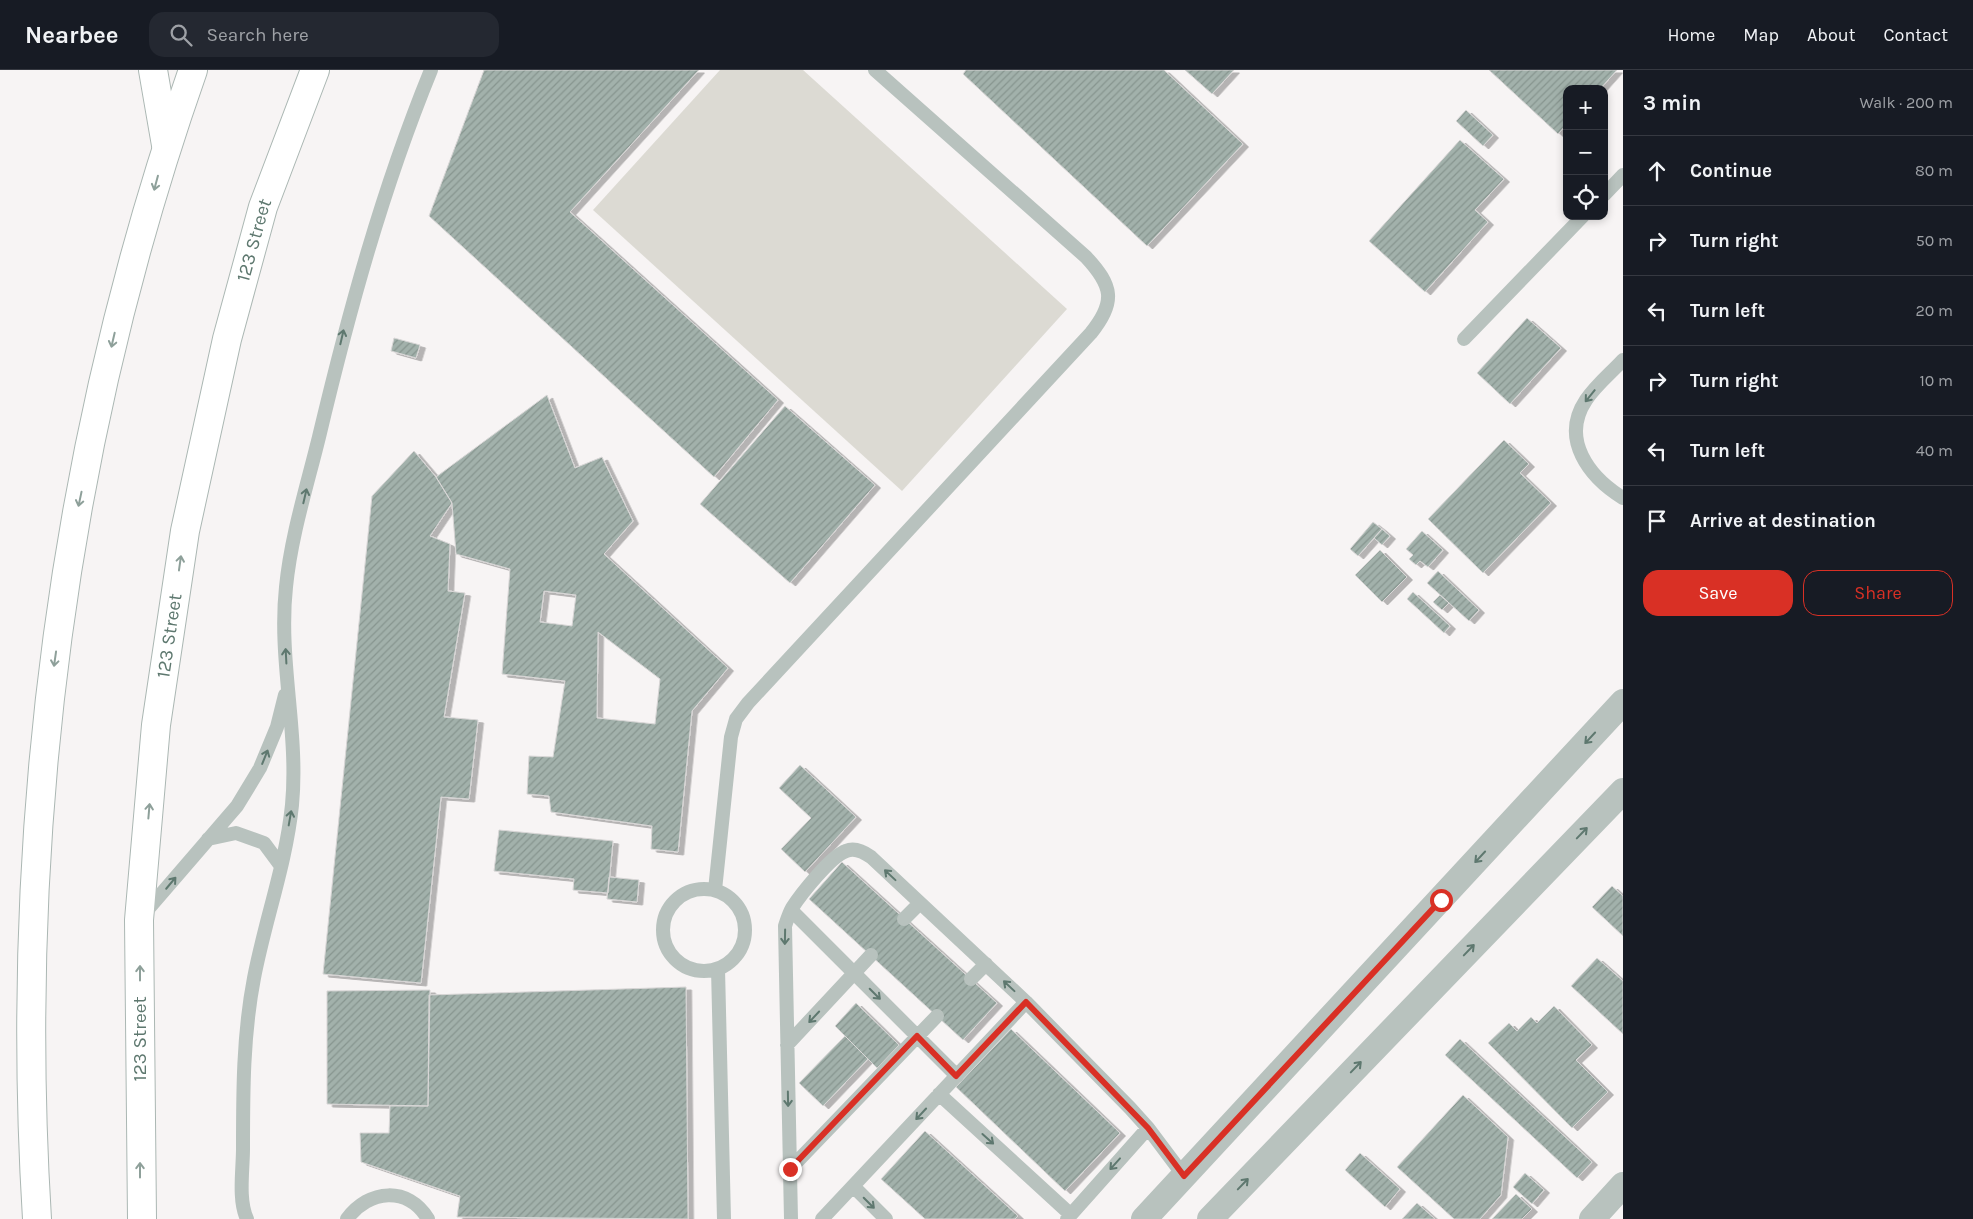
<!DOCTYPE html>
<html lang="en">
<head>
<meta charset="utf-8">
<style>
  body { margin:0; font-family:Karla,sans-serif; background:#242831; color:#f1f3f6 }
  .controls { position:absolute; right:15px; top:15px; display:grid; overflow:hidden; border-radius:10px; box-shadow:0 2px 8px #0003 }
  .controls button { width:45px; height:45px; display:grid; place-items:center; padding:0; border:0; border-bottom:1px solid #363941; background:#171b24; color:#f1f3f6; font:25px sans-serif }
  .stop { position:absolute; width:15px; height:15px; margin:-11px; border:4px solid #d93025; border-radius:50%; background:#fff }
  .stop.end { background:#d93025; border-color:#fff; box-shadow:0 1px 5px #0008 }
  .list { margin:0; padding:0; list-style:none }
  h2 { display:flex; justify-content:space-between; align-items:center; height:65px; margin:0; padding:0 20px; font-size:21px }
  h2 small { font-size:16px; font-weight:400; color:#9ea1a6 }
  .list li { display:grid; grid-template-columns:32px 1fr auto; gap:15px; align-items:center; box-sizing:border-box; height:70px; padding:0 20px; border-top:1px solid #363941 }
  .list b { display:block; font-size:19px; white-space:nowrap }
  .list em { font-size:16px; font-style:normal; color:#9ea1a6 }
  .actions { display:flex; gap:10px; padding:15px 20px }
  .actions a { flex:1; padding:11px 0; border:1px solid #d93025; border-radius:15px; text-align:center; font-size:18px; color:#d93025 }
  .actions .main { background:#d93025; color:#fff }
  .icon { flex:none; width:28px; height:28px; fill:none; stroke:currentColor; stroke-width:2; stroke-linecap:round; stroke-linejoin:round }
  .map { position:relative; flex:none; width:1623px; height:1149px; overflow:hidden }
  header { display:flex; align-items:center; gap:30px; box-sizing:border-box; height:70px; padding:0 25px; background:#171b24; border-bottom:1px solid #363941 }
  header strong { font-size:24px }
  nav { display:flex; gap:28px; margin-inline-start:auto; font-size:18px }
  .search { width:350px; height:45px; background:#242831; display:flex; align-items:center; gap:12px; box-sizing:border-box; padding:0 18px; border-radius:15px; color:#9ea1a6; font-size:19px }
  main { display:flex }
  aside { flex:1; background:#171b24 }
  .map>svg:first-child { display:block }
</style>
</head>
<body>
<header>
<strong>Nearbee</strong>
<div class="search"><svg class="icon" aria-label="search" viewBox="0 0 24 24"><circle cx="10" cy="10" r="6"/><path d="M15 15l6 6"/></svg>Search here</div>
<nav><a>Home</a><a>Map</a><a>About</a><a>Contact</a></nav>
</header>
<main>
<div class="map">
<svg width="1623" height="1149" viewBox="0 0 1623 1149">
  <defs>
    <pattern id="building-hatch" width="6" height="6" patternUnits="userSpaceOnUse" patternTransform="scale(1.25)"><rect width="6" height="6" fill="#a2b1ab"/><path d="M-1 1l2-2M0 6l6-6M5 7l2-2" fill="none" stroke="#87958f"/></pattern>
    <filter id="shadow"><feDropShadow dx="5.5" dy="3" stdDeviation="0" flood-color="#0004"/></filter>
  </defs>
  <rect width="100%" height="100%" fill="#f7f4f4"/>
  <path fill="#dcdad3" d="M720,0H803L1067,239L902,421L593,140Z"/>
  <path fill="url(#building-hatch)" stroke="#d8d6d6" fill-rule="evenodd" filter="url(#shadow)" d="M484,0H699L570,142L778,330L714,407L429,146Z
    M966,0H1164L1243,74L1147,176L963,4Z
    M1185,0H1234L1212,24Z
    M1489,0H1617L1600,19H1567V54L1558,64Z
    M1466,40L1493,65L1483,76L1456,51Z
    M1460,70L1504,109L1475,140L1488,152L1425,222L1369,171Z
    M1527,248L1561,278L1510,334L1477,303Z
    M394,268L420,275L416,288L391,281Z
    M547,325L575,398L602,387L633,451L604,484L728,598L692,641L678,782L651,779L652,756L551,742L549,726L527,724L529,686L553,687L565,611L502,604L510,499L456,484L452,433L436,407ZM544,521L576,525L572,556L540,552ZM598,562L660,609L655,654L597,648Z
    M785,336L875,415L790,513L700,434Z
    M1504,370L1529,394L1520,403L1551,433L1483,503L1428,449Z
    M414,381L436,407L452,433L430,466L450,474L448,521L465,523L444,647L478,650L469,729L441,727L421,913L323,904L372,426Z
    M1373,452L1382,459L1358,486L1350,479Z
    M1382,459L1390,466L1382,475L1374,468Z
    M1422,461L1443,480L1428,497L1420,491L1416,495L1409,489L1413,485L1406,479Z
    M1380,480L1407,507L1382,532L1355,505Z
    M1438,501L1479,540L1469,551L1427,513Z
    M1413,522L1450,556L1444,563L1407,529Z
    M1440,525L1449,533L1442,540L1433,532Z
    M800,695L856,747L805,802L781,779L811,748L779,718Z
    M499,760L613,771L608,823L573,820L574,809L494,801Z
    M842,792L997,933L963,970L809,829Z
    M609,807L639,810L637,832L607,829Z
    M1612,816L1623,826V866L1592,837Z
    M1597,888L1623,911V964L1571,916Z
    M686,917L688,1149L457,1147L460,1126L361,1092L360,1063H389L390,1036H428L429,925Z
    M430,920L428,1036L327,1034V921Z
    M856,933L899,975L877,998L835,956Z
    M1554,936L1592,975L1576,990L1608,1022L1572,1058L1488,973L1509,953L1517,961L1531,947L1537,953Z
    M1011,959L1120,1063L1065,1121L956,1017Z
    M845,966L868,989L823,1036L799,1013Z
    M1460,969L1592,1092L1577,1108L1445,985Z
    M1463,1025L1508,1067L1501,1125L1480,1149H1454L1397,1097Z
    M925,1061L1018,1146L1015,1149H925L881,1109Z
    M1360,1083L1400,1119L1385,1137L1345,1100Z
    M1525,1103L1544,1120L1532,1134L1513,1117Z
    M1516,1124L1532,1139L1522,1149H1492Z
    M1417,1133L1435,1149H1402Z"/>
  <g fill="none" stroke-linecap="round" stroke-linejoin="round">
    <g stroke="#abb7b3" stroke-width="30">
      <g id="secondary">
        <path d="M153,0L166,75"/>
        <path d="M37,1149C13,761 64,367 193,0"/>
        <path id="s1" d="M142,1149L139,850L156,655L185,461L227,269L263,137L315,0"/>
      </g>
    </g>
    <path stroke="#b8c2be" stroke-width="14" d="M1604,125L1623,105
      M1464,269L1583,146
      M1623,290C1611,303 1596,315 1586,330C1560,369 1589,407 1623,428
      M208,769L236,763L264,773L281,796
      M663 860a41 41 0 1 1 82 0a41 41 0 1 1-82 0Z
      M715,820L731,667L736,649L748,633L1091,263C1116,232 1113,216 1086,187L875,0
      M791,840L957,1006
      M143,845L237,736L260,698L277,657L285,625
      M904,849L920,833
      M718,899L724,1149
      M971,909L986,894
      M787,975L871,885
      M939,1024L1070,1144
      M790,1099L937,946
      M853,1116L886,1149
      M247,1149C238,1130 243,1100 243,1079C243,1022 243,965 254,908C265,850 286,794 292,735C299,662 278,590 286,517C291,466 307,416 319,367C349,241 382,120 431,0
      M347,1149C369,1119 408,1116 428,1149
      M791,1149L785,856C787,850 789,843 792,838C801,824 831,786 846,781C855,777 864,782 871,787L1026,932L1130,1038L1148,1058L1184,1106
      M822,1149L1026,932
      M1067,1149L1148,1058"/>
    <path stroke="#b8c2be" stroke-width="26" d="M1144,1149L1623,632
      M1210,1149L1623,721
      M1592,1149L1623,1115"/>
    <use href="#secondary" stroke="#fff" stroke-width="28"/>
  </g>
  <defs><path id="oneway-shaft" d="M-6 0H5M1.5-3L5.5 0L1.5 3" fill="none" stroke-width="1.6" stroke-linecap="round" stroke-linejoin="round" transform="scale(1.25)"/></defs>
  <g stroke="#8ea09a">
    <use href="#oneway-shaft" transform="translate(156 113) rotate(105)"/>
    <use href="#oneway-shaft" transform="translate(113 270) rotate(103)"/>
    <use href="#oneway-shaft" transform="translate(80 429) rotate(102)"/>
    <use href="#oneway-shaft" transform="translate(180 493) rotate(-82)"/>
    <use href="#oneway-shaft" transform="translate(55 589) rotate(98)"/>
    <use href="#oneway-shaft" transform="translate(149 741) rotate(-85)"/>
    <use href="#oneway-shaft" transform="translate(140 903) rotate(-90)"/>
    <use href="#oneway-shaft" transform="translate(140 1100) rotate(-90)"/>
  </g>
  <g stroke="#5e786f">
    <use href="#oneway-shaft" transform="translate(342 267) rotate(-77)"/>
    <use href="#oneway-shaft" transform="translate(1590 326) rotate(129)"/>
    <use href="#oneway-shaft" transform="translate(305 426) rotate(-77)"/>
    <use href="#oneway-shaft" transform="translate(286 586) rotate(-93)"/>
    <use href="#oneway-shaft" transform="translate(1590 668) rotate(133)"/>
    <use href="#oneway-shaft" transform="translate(265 687) rotate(-68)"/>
    <use href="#oneway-shaft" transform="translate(290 748) rotate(-80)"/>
    <use href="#oneway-shaft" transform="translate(1582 763) rotate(-46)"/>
    <use href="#oneway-shaft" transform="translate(1480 787) rotate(133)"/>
    <use href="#oneway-shaft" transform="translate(890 805) rotate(-137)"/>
    <use href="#oneway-shaft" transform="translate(171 813) rotate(-50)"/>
    <use href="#oneway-shaft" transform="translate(785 867) rotate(91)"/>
    <use href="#oneway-shaft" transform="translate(1469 880) rotate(-46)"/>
    <use href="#oneway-shaft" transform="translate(1009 916) rotate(-137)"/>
    <use href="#oneway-shaft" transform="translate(875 924) rotate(45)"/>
    <use href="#oneway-shaft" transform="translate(814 947) rotate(133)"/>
    <use href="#oneway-shaft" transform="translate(1356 997) rotate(-46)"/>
    <use href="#oneway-shaft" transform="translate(788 1029) rotate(89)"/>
    <use href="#oneway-shaft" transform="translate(921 1044) rotate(133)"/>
    <use href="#oneway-shaft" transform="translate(988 1069) rotate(42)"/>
    <use href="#oneway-shaft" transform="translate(1115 1094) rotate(132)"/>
    <use href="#oneway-shaft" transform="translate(1243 1114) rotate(-46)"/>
    <use href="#oneway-shaft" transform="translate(869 1133) rotate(45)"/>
  </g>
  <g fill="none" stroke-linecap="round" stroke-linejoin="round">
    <path stroke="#d93025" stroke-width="6" d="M790,1099L917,966L956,1006L1026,932L1148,1058L1184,1106L1441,830"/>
  </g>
  <g text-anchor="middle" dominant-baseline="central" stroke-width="5" stroke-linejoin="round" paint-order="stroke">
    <g font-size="19" fill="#5e786f" stroke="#fff">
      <text stroke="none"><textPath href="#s1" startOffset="990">123 Street</textPath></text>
      <text stroke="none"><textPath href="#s1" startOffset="585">123 Street</textPath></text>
      <text transform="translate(140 969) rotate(-90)">123 Street</text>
    </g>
  </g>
</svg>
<div class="controls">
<button>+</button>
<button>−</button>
<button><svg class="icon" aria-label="locate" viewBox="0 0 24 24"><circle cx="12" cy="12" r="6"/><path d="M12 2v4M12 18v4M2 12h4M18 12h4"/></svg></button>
</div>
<div class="stop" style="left:1441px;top:830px"></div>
<div class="stop end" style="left:790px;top:1099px"></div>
</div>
<aside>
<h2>3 min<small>Walk · 200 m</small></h2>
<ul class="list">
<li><svg class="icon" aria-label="ahead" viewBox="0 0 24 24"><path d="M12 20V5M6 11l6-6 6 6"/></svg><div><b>Continue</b></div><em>80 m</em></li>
<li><svg class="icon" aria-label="right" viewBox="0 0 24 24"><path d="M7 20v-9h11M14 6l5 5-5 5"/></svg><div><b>Turn right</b></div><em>50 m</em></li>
<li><svg class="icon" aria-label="left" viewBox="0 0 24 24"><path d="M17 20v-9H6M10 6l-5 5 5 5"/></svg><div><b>Turn left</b></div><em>20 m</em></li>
<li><svg class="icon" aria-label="right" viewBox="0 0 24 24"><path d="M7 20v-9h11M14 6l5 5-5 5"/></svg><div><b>Turn right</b></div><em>10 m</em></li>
<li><svg class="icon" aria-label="left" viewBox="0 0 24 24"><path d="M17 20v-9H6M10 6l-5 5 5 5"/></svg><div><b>Turn left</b></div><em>40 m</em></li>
<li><svg class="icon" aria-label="arrive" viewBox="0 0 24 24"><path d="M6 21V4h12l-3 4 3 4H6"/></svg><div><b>Arrive at destination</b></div></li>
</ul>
<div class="actions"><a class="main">Save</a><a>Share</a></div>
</aside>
</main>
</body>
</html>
